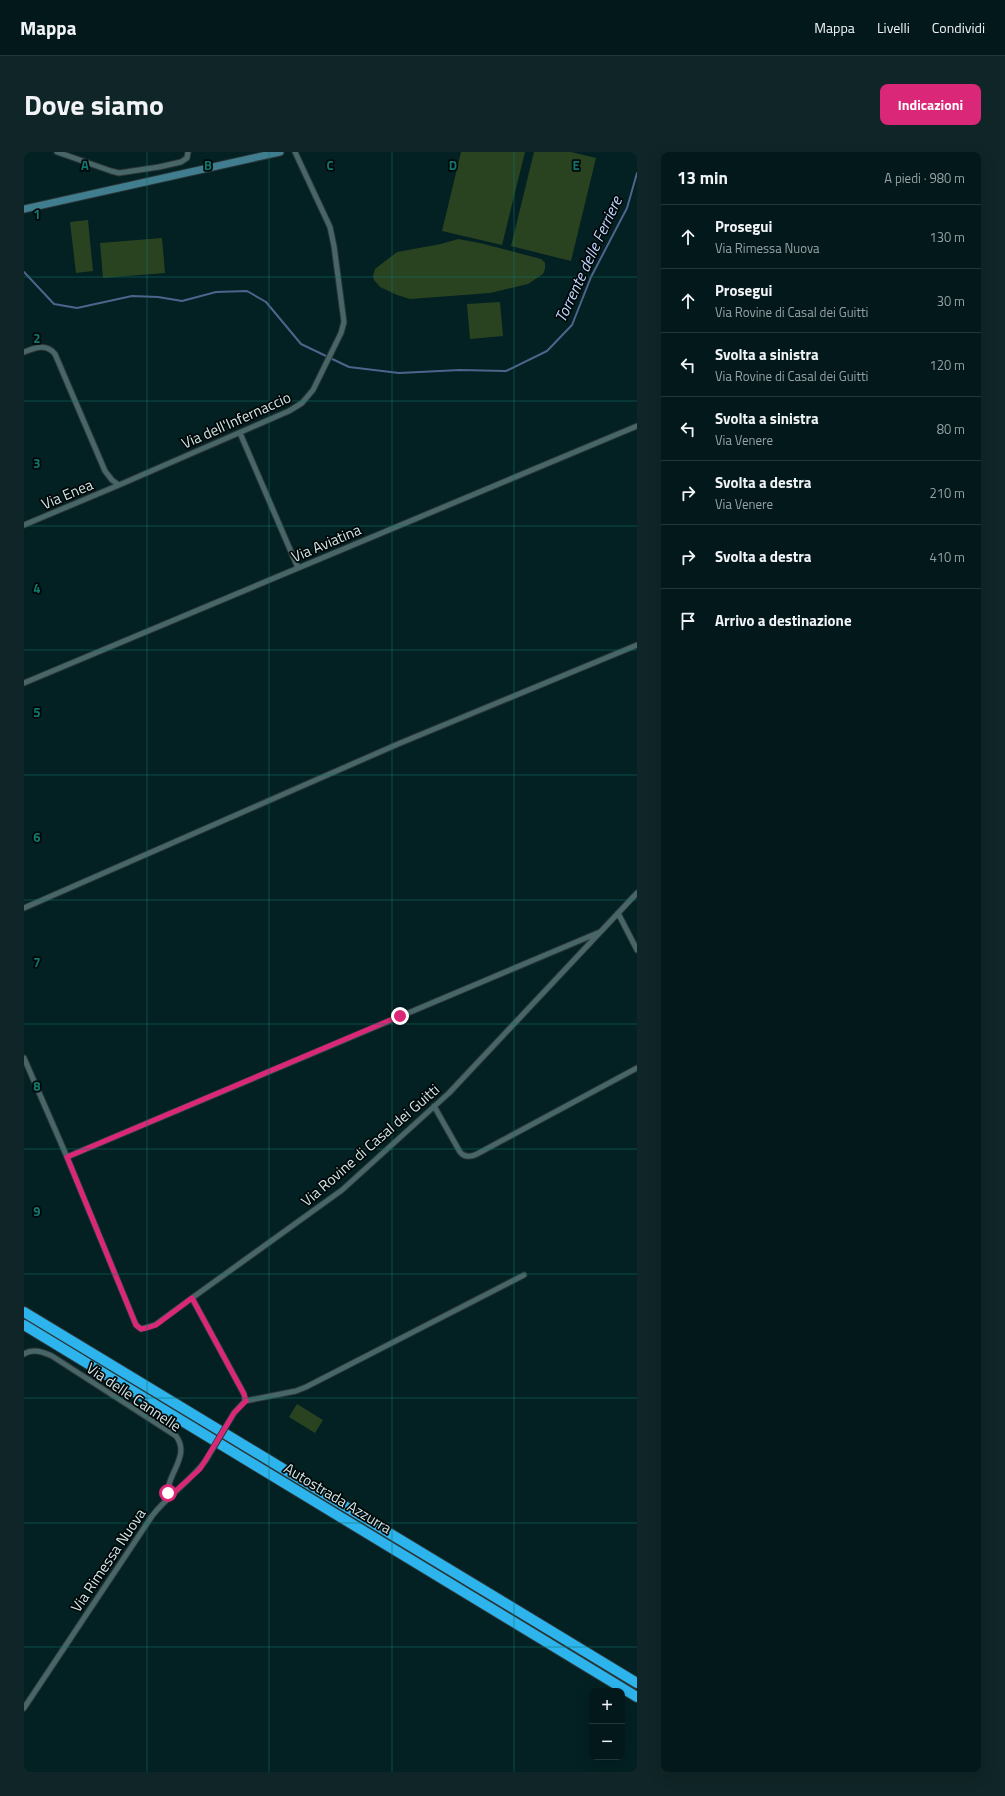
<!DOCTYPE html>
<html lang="it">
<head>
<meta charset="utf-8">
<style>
  body { margin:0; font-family:"Titillium Web",sans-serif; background:#102527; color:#f1f3f6 }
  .controls { position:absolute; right:12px; bottom:12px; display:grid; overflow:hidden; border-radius:8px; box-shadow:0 4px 16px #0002 }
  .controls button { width:36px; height:36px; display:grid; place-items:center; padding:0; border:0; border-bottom:1px solid #233739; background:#02181a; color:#f1f3f6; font:20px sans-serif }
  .stop { position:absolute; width:12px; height:12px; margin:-9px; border:3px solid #db2777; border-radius:50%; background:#fff }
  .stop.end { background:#db2777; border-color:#fff; box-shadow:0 1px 4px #0008 }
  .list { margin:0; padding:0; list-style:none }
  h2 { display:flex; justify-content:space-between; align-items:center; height:52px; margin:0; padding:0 16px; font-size:17px }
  h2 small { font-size:13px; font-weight:400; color:#96a0a2 }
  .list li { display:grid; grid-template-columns:26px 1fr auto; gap:12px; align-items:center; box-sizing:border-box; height:64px; padding:0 16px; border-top:1px solid #233739 }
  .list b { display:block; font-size:15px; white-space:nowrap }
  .list p { margin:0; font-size:13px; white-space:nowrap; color:#96a0a2 }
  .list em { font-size:13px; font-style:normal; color:#96a0a2 }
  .icon { flex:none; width:22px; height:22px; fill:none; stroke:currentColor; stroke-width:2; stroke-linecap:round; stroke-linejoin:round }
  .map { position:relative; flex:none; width:613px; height:1620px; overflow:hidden; border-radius:8px }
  header { display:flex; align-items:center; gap:24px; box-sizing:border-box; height:56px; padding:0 20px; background:#02181a; border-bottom:1px solid #233739 }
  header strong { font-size:19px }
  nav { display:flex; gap:22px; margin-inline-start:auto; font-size:14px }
  .intro { display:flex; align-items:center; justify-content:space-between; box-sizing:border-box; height:96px; padding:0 24px }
  h1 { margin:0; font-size:28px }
  .button { padding:10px 18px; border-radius:8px; background:#db2777; color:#fff; font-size:14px; font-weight:700 }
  main { display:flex; gap:24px; padding:0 24px }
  aside { flex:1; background:#02181a; border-radius:8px; box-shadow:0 4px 16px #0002 }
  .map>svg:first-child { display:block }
</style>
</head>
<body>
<header>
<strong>Mappa</strong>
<nav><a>Mappa</a><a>Livelli</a><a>Condividi</a></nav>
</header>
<div class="intro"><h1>Dove siamo</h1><a class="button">Indicazioni</a></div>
<main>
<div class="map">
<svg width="613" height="1620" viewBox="0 0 613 1620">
  <rect width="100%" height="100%" fill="#032022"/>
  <path fill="#294320" d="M437,0H501L478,93L418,79Z
    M510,0H547L572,6L547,109L487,94Z
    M64,68L69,119L52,121L46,70Z
    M138,86L141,121L79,126L76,91Z
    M434,87L456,91L517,107L521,111V117L519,122L504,132L466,141L386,147L373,143L356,135L350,128L349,124L351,117L373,100L417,92Z
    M476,150L479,184L446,187L443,152Z
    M273,1252L299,1268L291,1281L265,1265Z"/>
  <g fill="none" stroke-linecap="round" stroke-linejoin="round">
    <path stroke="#4f648c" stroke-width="2" d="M0,120L30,152L53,156L108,144L134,145L158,149L192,140L223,139L242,150L277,192L325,215L375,221L436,218L482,219L523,199L548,173L567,125L603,56L613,21"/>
    <g stroke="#2a3536" stroke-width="7">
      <path id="street" d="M33,0L87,19L95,21L135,15L157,10L163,6L164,0
        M0,200C11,196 22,191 31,202L81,319L88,328L95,333L265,259L278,251L289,238L317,181L320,170L310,94L306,75L271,0
        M216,281L274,416
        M0,373L95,333
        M0,531L613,274
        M0,756L374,592L613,493
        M594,761L613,798
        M0,906L43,1005L112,1173L117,1177L131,1173L168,1146
        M410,954L436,1000C441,1006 447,1005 453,1002L613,916
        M43,1005L576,780
        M0,1202C9,1196 19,1200 28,1204L152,1284C168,1305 139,1325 145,1345
        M221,1249L272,1239L282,1235L500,1123
        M210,1261L221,1249L220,1242L168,1146L318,1038L425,941L613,741
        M0,1556L128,1364C144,1343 167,1329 182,1308"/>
    </g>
    <g stroke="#2a3536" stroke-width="9">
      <path id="secondary" d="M0,57L256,0"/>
    </g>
    <g stroke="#2a3536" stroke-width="12">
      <path id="highway" d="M0,1160L613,1531
        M0,1173L613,1545"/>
    </g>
    <use href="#street" stroke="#486667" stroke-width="5"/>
    <use href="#secondary" stroke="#407d8f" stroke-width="7"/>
    <use href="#highway" stroke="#2db4ed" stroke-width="10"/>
    <g stroke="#2a3536" stroke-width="7" stroke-linecap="butt">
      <path id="street-bridge" d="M182,1308L210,1261"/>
    </g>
    <use href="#street-bridge" stroke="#486667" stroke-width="5"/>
  </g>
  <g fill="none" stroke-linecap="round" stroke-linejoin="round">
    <path stroke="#db2777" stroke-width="5" d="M144,1341L145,1345L176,1317L210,1261L222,1249L220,1242L168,1146L132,1173L123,1176L117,1177L112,1173L43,1005L376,864"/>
  </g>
  <path fill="none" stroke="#0f766e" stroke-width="1" stroke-opacity="0.55" d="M123,0V1620M245,0V1620M368,0V1620M490,0V1620M0,125H613M0,249H613M0,374H613M0,498H613M0,623H613M0,748H613M0,872H613M0,997H613M0,1122H613M0,1246H613M0,1371H613M0,1495H613"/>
  <g text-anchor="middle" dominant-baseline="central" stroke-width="3.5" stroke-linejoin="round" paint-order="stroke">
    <g font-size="15" fill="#d4e5e5" stroke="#010809">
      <text transform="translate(212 268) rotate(-24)">Via dell'Infernaccio</text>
      <text transform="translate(43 342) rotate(-23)">Via Enea</text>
      <text transform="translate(302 391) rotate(-23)">Via Aviatina</text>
      <text transform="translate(346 993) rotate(-41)">Via Rovine di Casal dei Guitti</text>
      <text transform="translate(110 1245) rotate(34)">Via delle Cannelle</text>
      <text transform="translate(314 1346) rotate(31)">Autostrada Azzurra</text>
      <text transform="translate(84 1408) rotate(-56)">Via Rimessa Nuova</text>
    </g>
    <g font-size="16" font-style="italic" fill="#c0d5fd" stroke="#010809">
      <text transform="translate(564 107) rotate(-65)">Torrente delle Ferriere</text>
    </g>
  </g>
  <g font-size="13" text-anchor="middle" font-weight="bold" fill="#0f766e" stroke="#010809" stroke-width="3.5" stroke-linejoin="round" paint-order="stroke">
    <text x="61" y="18">A</text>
    <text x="184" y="18">B</text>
    <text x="306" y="18">C</text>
    <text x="429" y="18">D</text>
    <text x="552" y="18">E</text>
    <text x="13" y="67">1</text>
    <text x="13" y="191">2</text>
    <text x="13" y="316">3</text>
    <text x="13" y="441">4</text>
    <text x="13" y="565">5</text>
    <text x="13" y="690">6</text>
    <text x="13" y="815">7</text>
    <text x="13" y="939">8</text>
    <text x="13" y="1064">9</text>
  </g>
</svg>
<div class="controls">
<button>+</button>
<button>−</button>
</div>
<div class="stop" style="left:144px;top:1341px"></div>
<div class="stop end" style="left:376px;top:864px"></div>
</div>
<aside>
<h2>13 min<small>A piedi · 980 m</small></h2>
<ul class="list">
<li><svg class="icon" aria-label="ahead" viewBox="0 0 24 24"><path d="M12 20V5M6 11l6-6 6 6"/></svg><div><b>Prosegui</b><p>Via Rimessa Nuova</p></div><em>130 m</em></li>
<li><svg class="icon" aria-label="ahead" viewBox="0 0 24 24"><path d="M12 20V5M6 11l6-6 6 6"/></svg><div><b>Prosegui</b><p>Via Rovine di Casal dei Guitti</p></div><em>30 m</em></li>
<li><svg class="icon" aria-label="left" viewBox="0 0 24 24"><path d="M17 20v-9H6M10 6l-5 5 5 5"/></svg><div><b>Svolta a sinistra</b><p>Via Rovine di Casal dei Guitti</p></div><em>120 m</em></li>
<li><svg class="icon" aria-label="left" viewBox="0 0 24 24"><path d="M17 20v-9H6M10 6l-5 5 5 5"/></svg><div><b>Svolta a sinistra</b><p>Via Venere</p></div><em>80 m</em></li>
<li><svg class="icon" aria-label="right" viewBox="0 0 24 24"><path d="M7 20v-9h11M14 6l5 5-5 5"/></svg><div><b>Svolta a destra</b><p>Via Venere</p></div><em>210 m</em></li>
<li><svg class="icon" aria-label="right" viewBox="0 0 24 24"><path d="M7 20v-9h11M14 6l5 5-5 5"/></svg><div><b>Svolta a destra</b></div><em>410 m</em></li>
<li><svg class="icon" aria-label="arrive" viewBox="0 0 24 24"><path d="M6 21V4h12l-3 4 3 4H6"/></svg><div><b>Arrivo a destinazione</b></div></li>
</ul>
</aside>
</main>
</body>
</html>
